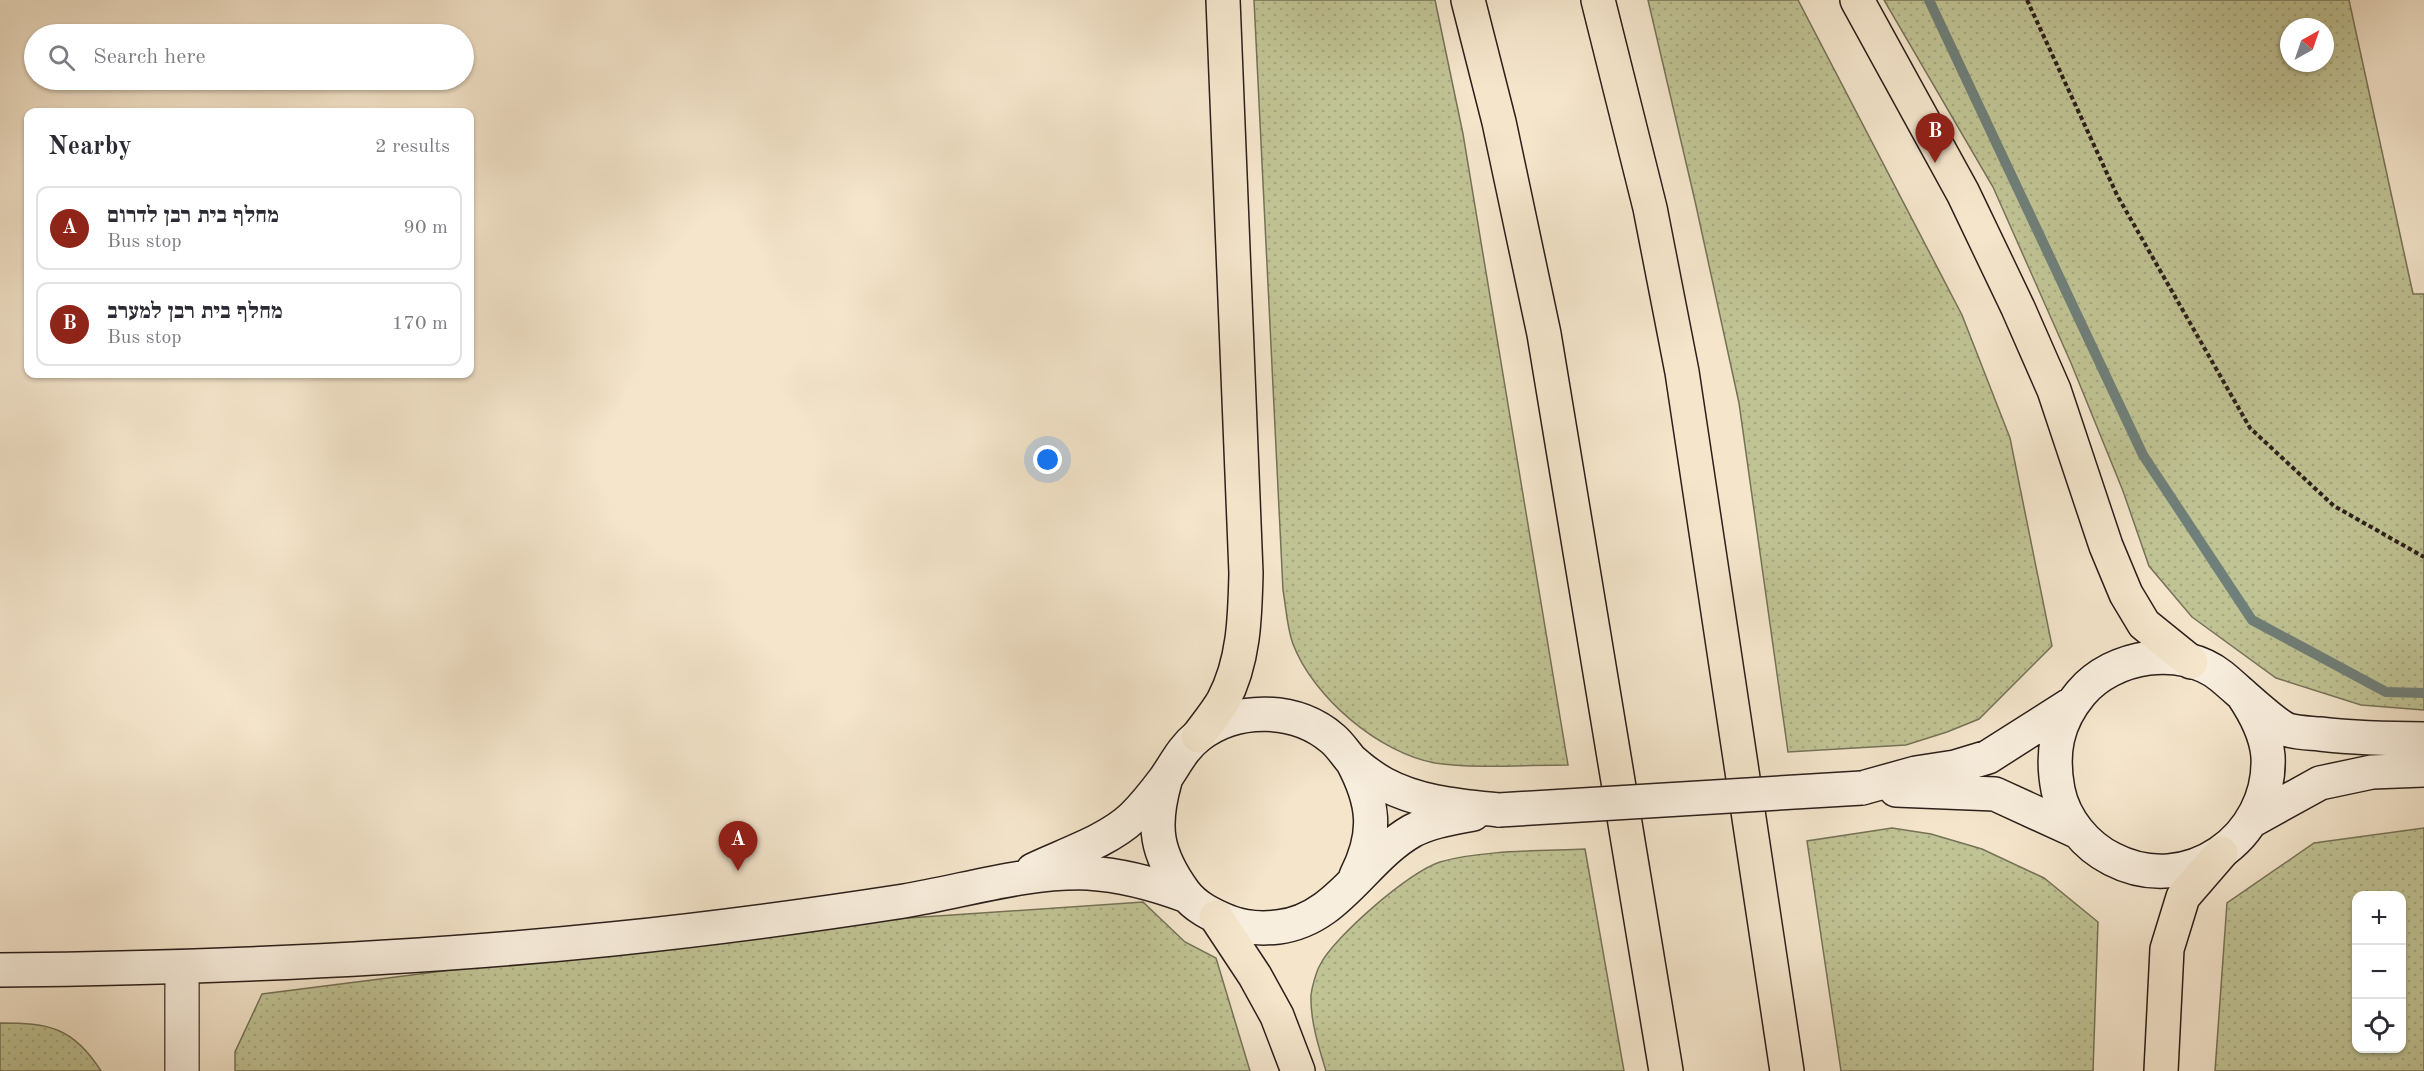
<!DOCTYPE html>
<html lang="en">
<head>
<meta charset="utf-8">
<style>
  body { margin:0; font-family:"Old Standard TT","Frank Ruhl Libre",serif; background:#f7f7f7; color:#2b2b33 }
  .controls { position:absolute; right:18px; bottom:18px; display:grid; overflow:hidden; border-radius:12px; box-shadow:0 2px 4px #0004 }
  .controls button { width:54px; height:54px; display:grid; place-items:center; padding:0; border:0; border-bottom:2px solid #e1e1e2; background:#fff; color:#2b2b33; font:30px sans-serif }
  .compass { position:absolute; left:2280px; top:18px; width:54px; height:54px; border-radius:50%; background:#fff; box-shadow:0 2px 4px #0004; rotate:40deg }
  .you { position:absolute; left:1048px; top:460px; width:21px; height:21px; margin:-15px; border:4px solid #fff; border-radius:50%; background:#1a73e8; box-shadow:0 0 0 9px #1a73e833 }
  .badge { display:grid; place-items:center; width:39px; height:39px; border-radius:50%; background:#8f2418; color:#fff; font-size:20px; font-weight:700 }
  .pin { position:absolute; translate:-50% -50px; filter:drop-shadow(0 2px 3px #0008) }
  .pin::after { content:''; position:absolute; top:32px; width:21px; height:18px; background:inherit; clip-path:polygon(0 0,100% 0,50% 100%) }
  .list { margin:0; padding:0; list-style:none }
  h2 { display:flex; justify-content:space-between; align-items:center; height:78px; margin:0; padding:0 24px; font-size:26px }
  h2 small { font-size:20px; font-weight:400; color:#7c7c81 }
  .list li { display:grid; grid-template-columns:39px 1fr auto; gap:18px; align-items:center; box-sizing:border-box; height:84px; margin:0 12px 12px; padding:0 12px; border:2px solid #e1e1e2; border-radius:12px }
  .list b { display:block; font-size:22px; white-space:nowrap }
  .list p { margin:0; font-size:20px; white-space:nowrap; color:#7c7c81 }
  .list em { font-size:20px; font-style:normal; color:#7c7c81 }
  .icon { flex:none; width:33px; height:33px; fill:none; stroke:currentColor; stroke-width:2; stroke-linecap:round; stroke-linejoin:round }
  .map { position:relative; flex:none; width:2424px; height:1071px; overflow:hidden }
  .search { position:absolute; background:#fff; box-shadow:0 2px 4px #0004; left:24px; top:24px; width:450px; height:66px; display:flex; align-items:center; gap:15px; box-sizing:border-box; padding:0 21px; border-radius:33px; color:#7c7c81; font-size:22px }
  .panel { position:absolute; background:#fff; box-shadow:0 2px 4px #0004; left:24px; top:108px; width:450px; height:270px; border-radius:12px }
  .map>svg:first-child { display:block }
</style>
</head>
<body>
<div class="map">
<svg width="2424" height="1071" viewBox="0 0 2424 1071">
  <defs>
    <pattern id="grass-dots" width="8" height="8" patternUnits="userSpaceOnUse" patternTransform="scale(1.5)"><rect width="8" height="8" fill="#c0c394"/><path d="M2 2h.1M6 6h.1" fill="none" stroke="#a5a77f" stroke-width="1.8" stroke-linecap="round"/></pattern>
  </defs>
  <rect width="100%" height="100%" fill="#f4e5cb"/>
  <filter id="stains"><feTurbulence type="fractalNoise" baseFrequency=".00333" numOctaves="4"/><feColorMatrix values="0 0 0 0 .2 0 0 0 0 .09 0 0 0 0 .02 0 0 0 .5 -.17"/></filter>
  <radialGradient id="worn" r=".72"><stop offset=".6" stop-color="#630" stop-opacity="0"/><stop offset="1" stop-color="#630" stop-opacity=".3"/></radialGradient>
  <path fill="url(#grass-dots)" stroke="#767258" stroke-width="1.5" fill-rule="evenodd" d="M1254,0H1435L1463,134L1568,765C1527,765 1474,769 1435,763C1379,753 1313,697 1293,644C1287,628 1286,607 1283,590Z
    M1648,0H1798L1962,315L2010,438L2052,646L1979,719L1947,732L1906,745L1788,752L1739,403L1695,201Z
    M1884,0H2349L2413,294H2424V710L2361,705L2276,678L2192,617L2149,566L2123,491L2071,363L1993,187ZM2289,27H2325V63H2289Z
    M1892,828L1931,834L1982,849L2044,878L2098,922L2093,1071H1841L1807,841Z
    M2424,828V1071H2215L2227,903L2314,843ZM2356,896H2402V1048H2356Z
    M1585,849L1624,1071H1326C1319,1048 1310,1020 1311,995C1312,987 1316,972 1320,965C1334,937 1410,871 1440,862C1480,850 1543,851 1585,849Z
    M1143,902L1185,942L1216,958L1250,1071H235V1052L262,994L805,925Z
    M0,1023C49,1023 73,1027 101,1071H0Z"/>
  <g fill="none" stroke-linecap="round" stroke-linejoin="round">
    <path stroke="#6f7f79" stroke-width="10" d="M1929,0L2143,455L2252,620L2386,692L2424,693"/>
    <g stroke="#5e5147" stroke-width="36">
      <path id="street" d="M182,968V1071"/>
    </g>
    <g stroke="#2c201b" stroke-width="36">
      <path id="secondary" d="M2242,694C2255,713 2266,733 2268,756C2272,838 2187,898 2112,859C2086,846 2064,820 2058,790C2051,753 2056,723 2081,693C2113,655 2181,644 2221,676C2235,687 2274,725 2288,730C2298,733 2310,733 2320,734C2355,738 2389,739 2424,739
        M1352,761C1374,802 1378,833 1356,876
        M1165,781C1152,827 1156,853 1184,892C1195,907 1212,915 1229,922C1245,928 1261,929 1278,927C1338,920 1363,859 1412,831C1431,821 1453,818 1473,814
        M1862,788L1916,773L1955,767L1988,757L2073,703
        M1896,790L1995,794L2078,832
        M2253,820L2320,783L2372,772L2424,770
        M1033,870C1064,855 1108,841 1133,817C1144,806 1156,791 1165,779C1176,763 1183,748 1198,736C1237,706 1296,707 1333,739C1340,745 1345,753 1351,760C1360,768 1373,778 1384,784C1419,803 1460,806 1499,810
        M0,970C205,968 408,960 612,939C709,929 807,916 904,901C965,891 1025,871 1088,873C1122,875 1155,884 1187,896"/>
    </g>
    <g stroke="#2c201b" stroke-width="36">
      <path id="highway" d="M1468,0L1499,122L1544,334L1666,1071
        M1598,0L1650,208L1682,372L1787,1071
        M1857,0L1963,193L2018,308L2054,390L2106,546L2126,594L2144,624L2191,662
        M1198,736C1206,725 1216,713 1223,701C1244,662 1245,617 1246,573L1223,0
        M1216,917L1255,976L1277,1016L1298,1071
        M2161,1071L2167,949L2183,897L2221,853"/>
    </g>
    <path stroke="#2c201b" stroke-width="4" stroke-dasharray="4.5 3" stroke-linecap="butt" d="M2027,0L2117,195L2250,428L2334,506L2424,557"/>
    <use href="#street" stroke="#f8eedd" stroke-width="33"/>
    <use href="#secondary" stroke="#f8eedd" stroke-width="33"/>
    <use href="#highway" stroke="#f4e5cb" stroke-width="33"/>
    <g stroke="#2c201b" stroke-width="36" stroke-linecap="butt">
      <path id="secondary-bridge" d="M1499,810L1862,788"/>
    </g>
    <use href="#secondary-bridge" stroke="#f8eedd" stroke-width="33"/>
  </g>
  <rect width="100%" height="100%" filter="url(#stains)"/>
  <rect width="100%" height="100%" fill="url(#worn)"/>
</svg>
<div class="controls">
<button>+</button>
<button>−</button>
<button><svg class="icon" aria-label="locate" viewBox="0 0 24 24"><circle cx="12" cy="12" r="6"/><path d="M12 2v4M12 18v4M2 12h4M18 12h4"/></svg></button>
</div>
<svg class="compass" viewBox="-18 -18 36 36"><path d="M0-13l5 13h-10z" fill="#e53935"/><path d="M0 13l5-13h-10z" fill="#7c7c81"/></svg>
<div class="you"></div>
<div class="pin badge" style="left:738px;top:871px">A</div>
<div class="pin badge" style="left:1935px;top:163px">B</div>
<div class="search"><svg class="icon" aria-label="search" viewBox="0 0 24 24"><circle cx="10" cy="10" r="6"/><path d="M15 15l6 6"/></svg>Search here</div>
<section class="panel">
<h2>Nearby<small>2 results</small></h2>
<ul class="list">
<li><span class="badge">A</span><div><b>מחלף בית רבן לדרום</b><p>Bus stop</p></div><em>90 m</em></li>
<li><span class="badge">B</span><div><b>מחלף בית רבן למערב</b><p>Bus stop</p></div><em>170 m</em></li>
</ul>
</section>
</div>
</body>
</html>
